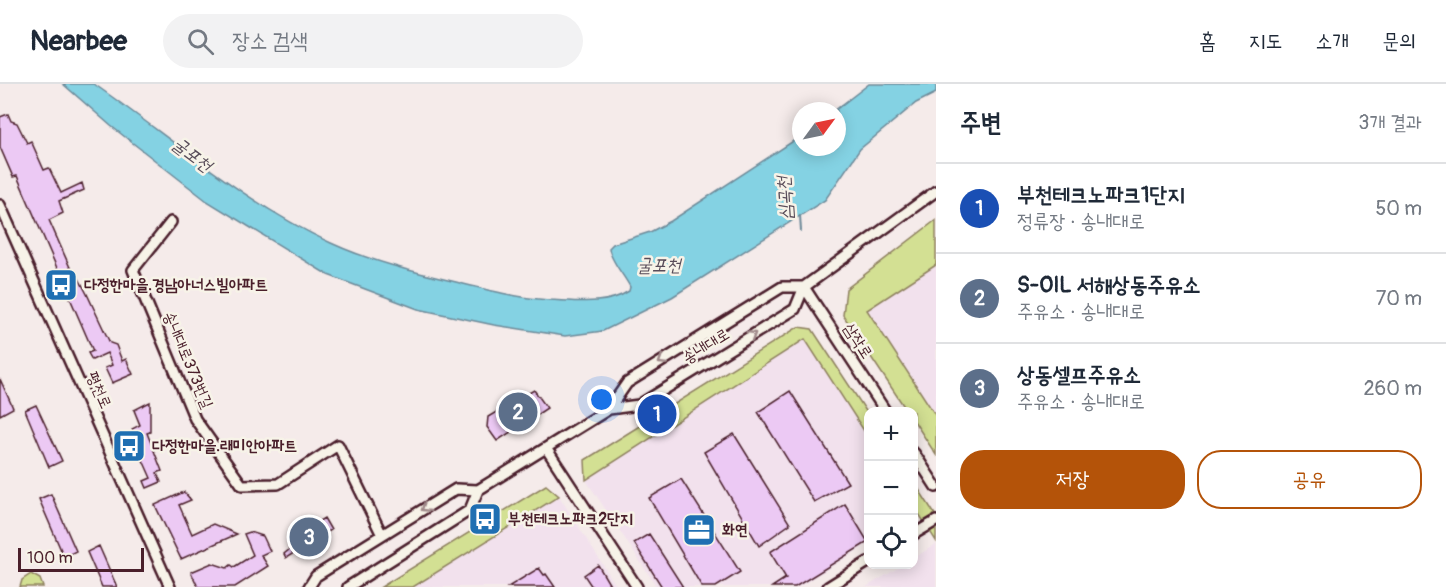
<!DOCTYPE html>
<html lang="ko">
<head>
<meta charset="utf-8">
<style>
  body { margin:0; font-family:Pangolin,"Poor Story",sans-serif; background:#f2f2f3; color:#1f2937 }
  .controls { position:absolute; right:18px; bottom:18px; display:grid; overflow:hidden; border-radius:12px; box-shadow:0 3px 15px #0003 }
  .controls button { width:54px; height:54px; display:grid; place-items:center; padding:0; border:0; border-bottom:2px solid #e0e1e3; background:#fff; color:#1f2937; font:30px sans-serif }
  .compass { position:absolute; left:792px; top:18px; width:54px; height:54px; border-radius:50%; background:#fff; box-shadow:0 3px 15px #0003; rotate:57deg }
  .scale { position:absolute; left:18px; bottom:15px; width:126px; box-sizing:border-box; padding-left:6px; border:3px solid #4a1f2b; border-top:0; font-size:16px; line-height:21px; white-space:nowrap; color:#4a1f2b; -webkit-text-stroke:4px #f7f3e8; paint-order:stroke }
  .you { position:absolute; left:602px; top:316px; width:21px; height:21px; margin:-15px; border:4px solid #fff; border-radius:50%; background:#1a73e8; box-shadow:0 0 0 9px #1a73e833 }
  .badge { display:grid; place-items:center; width:39px; height:39px; border-radius:50%; background:#b45309; color:#fff; font-size:20px; font-weight:700 }
  .pin { position:absolute; translate:-50% -50%; border:3px solid #fff; box-shadow:0 2px 6px #0006 }
  .list { margin:0; padding:0; list-style:none }
  h2 { display:flex; justify-content:space-between; align-items:center; height:78px; margin:0; padding:0 24px; font-size:26px }
  h2 small { font-size:20px; font-weight:400; color:#747a83 }
  .list li { display:grid; grid-template-columns:39px 1fr auto; gap:18px; align-items:center; box-sizing:border-box; height:90px; padding:0 24px; border-top:2px solid #e0e1e3 }
  .list b { display:block; font-size:22px; white-space:nowrap }
  .list p { margin:0; font-size:20px; white-space:nowrap; color:#747a83 }
  .list em { font-size:20px; font-style:normal; color:#747a83 }
  .actions { display:flex; gap:12px; padding:18px 24px }
  .actions a { flex:1; padding:14px 0; border:2px solid #b45309; border-radius:24px; text-align:center; font-size:21px; color:#b45309 }
  .actions .main { background:#b45309; color:#fff }
  .icon { flex:none; width:33px; height:33px; fill:none; stroke:currentColor; stroke-width:2; stroke-linecap:round; stroke-linejoin:round }
  .map { position:relative; flex:none; width:936px; height:503px; overflow:hidden }
  header { display:flex; align-items:center; gap:36px; box-sizing:border-box; height:84px; padding:0 30px; background:#fff; border-bottom:2px solid #e0e1e3 }
  header strong { font-size:28px }
  nav { display:flex; gap:33px; margin-inline-start:auto; font-size:21px }
  .search { width:420px; height:54px; background:#f2f2f3; display:flex; align-items:center; gap:15px; box-sizing:border-box; padding:0 21px; border-radius:33px; color:#747a83; font-size:22px }
  main { display:flex }
  aside { flex:1; background:#fff }
  .map>svg:first-child { display:block }
</style>
</head>
<body>
<header>
<strong>Nearbee</strong>
<div class="search"><svg class="icon" aria-label="search" viewBox="0 0 24 24"><circle cx="10" cy="10" r="6"/><path d="M15 15l6 6"/></svg>장소 검색</div>
<nav><a>홈</a><a>지도</a><a>소개</a><a>문의</a></nav>
</header>
<main>
<div class="map">
<svg width="936" height="503" viewBox="0 0 936 503">
  <rect width="100%" height="100%" fill="#f5ebea"/>
  <filter id="ink" filterUnits="userSpaceOnUse"><feTurbulence type="fractalNoise" baseFrequency=".0167" numOctaves="2"/><feDisplacementMap in="SourceGraphic" scale="12" xChannelSelector="R" yChannelSelector="G"/><feConvolveMatrix kernelMatrix="1 2 1 2 8 2 1 2 1" color-interpolation-filters="sRGB"/></filter>
  <g filter="url(#ink)">
    <path fill="#f2e1ed" d="M936,181V332L867,226Z
      M805,255L868,353V460L799,503H657L586,396Z
      M559,412L617,503H413Z
      M936,460V503H866L903,481L914,480V474Z"/>
    <path fill="#d3e093" stroke="#8e805f" stroke-width="1.5" d="M936,136V181L867,226L936,332V371L914,337V328L907,327L843,231L846,205Z
      M798,243L812,245L868,330V353L805,255L586,396L585,376Z
      M914,398L936,432V457L914,422Z
      M546,401L559,412L413,503H381Z
      M31,490L40,495L43,503H20L22,496Z"/>
    <path fill="#84d2e3" stroke="#6d8a99" stroke-width="1.5" d="M63,0H94C170,53 246,120 331,159C370,177 414,188 456,198C487,206 518,214 549,216C575,217 606,222 629,207L630,203C624,191 610,176 609,164L613,160L650,148L671,137L801,52V63H837V27H834L869,0H936V9L916,19L860,65L825,116L672,213L603,247L565,252L494,241L418,225L328,191L207,117L111,42Z"/>
    <g fill="none" stroke-linecap="round" stroke-linejoin="round">
      <path stroke="#6d8a99" stroke-width="2" d="M800,131L801,147"/>
    </g>
    <path fill="#ecc9f4" stroke="#4a1f2b" stroke-width="1.5" d="M8,30L11,37L17,39L27,59L31,57L44,86L49,84L61,109L82,99L84,106L59,117L63,129L49,136L72,188L75,187L87,210L110,259L116,261L122,277L126,275L133,290L112,299L105,284L112,281L107,269L92,276L88,269L93,267L17,92L13,93L0,63V33Z
      M0,295L13,324L0,331Z
      M534,306L547,324L497,357L487,343L488,333Z
      M790,307L848,399L814,418L758,328Z
      M150,318V348L147,349L162,387L157,389L161,398L147,404L144,397L151,394L134,356L137,355L132,345L140,341L134,326Z
      M36,321L62,377L49,383L25,326Z
      M734,350L790,440L759,462L704,368Z
      M681,395L740,488L716,503H702L649,414Z
      M184,408L191,416L179,421L192,450L213,440L237,450L181,475L155,421Z
      M51,410L76,467L64,473L39,415Z
      M845,420L868,458L795,503H772L786,494L770,468Z
      M324,434L331,446L286,474L284,470L296,460L293,453Z
      M250,448L263,452L270,467L261,471L268,482L235,503H198L191,488L212,479L227,484L231,481L234,483L253,471L244,450Z
      M649,450L683,503H662L634,459Z
      M99,462L117,503H102L87,468Z
      M598,481L611,503H592L584,491Z
      M539,484L544,491L546,490L555,503H508Z"/>
    <g fill="none" stroke-linecap="round" stroke-linejoin="round">
      <g stroke="#4a1f2b" stroke-width="14">
        <path id="minor" d="M0,121L170,503
          M171,138L133,186L195,335L242,401L278,400L338,361L382,451
          M804,203L886,328
          M609,325L639,321L795,225L804,203L936,107
          M546,364L637,503
          M914,369L936,403
          M914,450L936,437
          M309,503L316,492L456,405L478,406L609,325L627,299L782,203H804
          M348,503L470,426L478,406
          M828,503L868,478"/>
      </g>
      <use href="#minor" stroke="#f7f3e8" stroke-width="9"/>
    </g>
    <defs><path id="oneway-chevron" d="M-2-3.5L2.5 0L-2 3.5" fill="none" stroke-width="1.6" stroke-linecap="round" stroke-linejoin="round" transform="scale(1.5)"/></defs>
    <g stroke="#a0898a">
      <use href="#oneway-chevron" transform="translate(752 251) rotate(-32)"/>
      <use href="#oneway-chevron" transform="translate(662 277) rotate(148)"/>
      <use href="#oneway-chevron" transform="translate(425 424) rotate(148)"/>
    </g>
  </g>
  <defs>
    <g id="bus-square" transform="scale(1.725)"><rect x="-9" y="-9" width="18" height="18" rx="4" fill="#1f6fb2" stroke="#f7f3e8"/><path d="M-5-6H5V4H4V6H2V4H-2V6H-4V4H-5ZM-3.5-4V0h7V-4ZM-3.5 1.2v1.5H-2V1.2ZM2 1.2v1.5H3.5V1.2Z" fill="#fff"/></g>
    <g id="office-square" transform="scale(1.725)"><rect x="-9" y="-9" width="18" height="18" rx="4" fill="#1f6fb2" stroke="#f7f3e8"/><path d="M-6-3h4V-5.5h4V-3h4V5H-6ZM-1-4.5V-3h2v-1.5ZM-6 0V1H6V0Z" fill="#fff"/></g>
  </defs>
  <g fill-rule="evenodd">
    <use href="#bus-square" x="61" y="201"/>
    <use href="#bus-square" x="129" y="362"/>
    <use href="#bus-square" x="485" y="435"/>
    <use href="#office-square" x="699" y="446"/>
  </g>
  <g text-anchor="middle" dominant-baseline="central" stroke-width="5" stroke-linejoin="round" paint-order="stroke">
    <g font-size="16" font-weight="bold" fill="#4a1f2b" stroke="#f7f3e8" text-anchor="start">
      <text x="84" y="201">다정한마을.경남아너스빌아파트</text>
      <text x="152" y="362">다정한마을.래미안아파트</text>
      <text x="508" y="435">부천테크노파크2단지</text>
      <text x="722" y="446">화연</text>
    </g>
    <g font-size="16" fill="#4a1f2b" stroke="#f7f3e8">
      <text transform="translate(858 257) rotate(57)">삼작로</text>
      <text transform="translate(706 262) rotate(-32)">송내대로</text>
      <text transform="translate(188 276) rotate(67)">송내대로373번길</text>
      <text transform="translate(99 306) rotate(66)">평천로</text>
    </g>
    <g font-size="18" font-style="italic" fill="#584c59" stroke="#f7f3e8">
      <text transform="translate(192 71) rotate(37)">굴포천</text>
      <text transform="translate(785 114) rotate(-94)">심곡천</text>
      <text x="659" y="181">굴포천</text>
    </g>
  </g>
</svg>
<div class="controls">
<button>+</button>
<button>−</button>
<button><svg class="icon" aria-label="locate" viewBox="0 0 24 24"><circle cx="12" cy="12" r="6"/><path d="M12 2v4M12 18v4M2 12h4M18 12h4"/></svg></button>
</div>
<svg class="compass" viewBox="-18 -18 36 36"><path d="M0-13l5 13h-10z" fill="#e53935"/><path d="M0 13l5-13h-10z" fill="#747a83"/></svg>
<div class="scale">100 m</div>
<div class="you"></div>
<div class="pin badge" style="left:657px;top:330px;background:#1a4fb4">1</div>
<div class="pin badge" style="left:518px;top:328px;background:#5c6f8a">2</div>
<div class="pin badge" style="left:309px;top:453px;background:#5c6f8a">3</div>
</div>
<aside>
<h2>주변<small>3개 결과</small></h2>
<ul class="list">
<li><span class="badge" style="background:#1a4fb4">1</span><div><b>부천테크노파크1단지</b><p>정류장 · 송내대로</p></div><em>50 m</em></li>
<li><span class="badge" style="background:#5c6f8a">2</span><div><b>S-OIL 서해상동주유소</b><p>주유소 · 송내대로</p></div><em>70 m</em></li>
<li><span class="badge" style="background:#5c6f8a">3</span><div><b>상동셀프주유소</b><p>주유소 · 송내대로</p></div><em>260 m</em></li>
</ul>
<div class="actions"><a class="main">저장</a><a>공유</a></div>
</aside>
</main>
</body>
</html>
